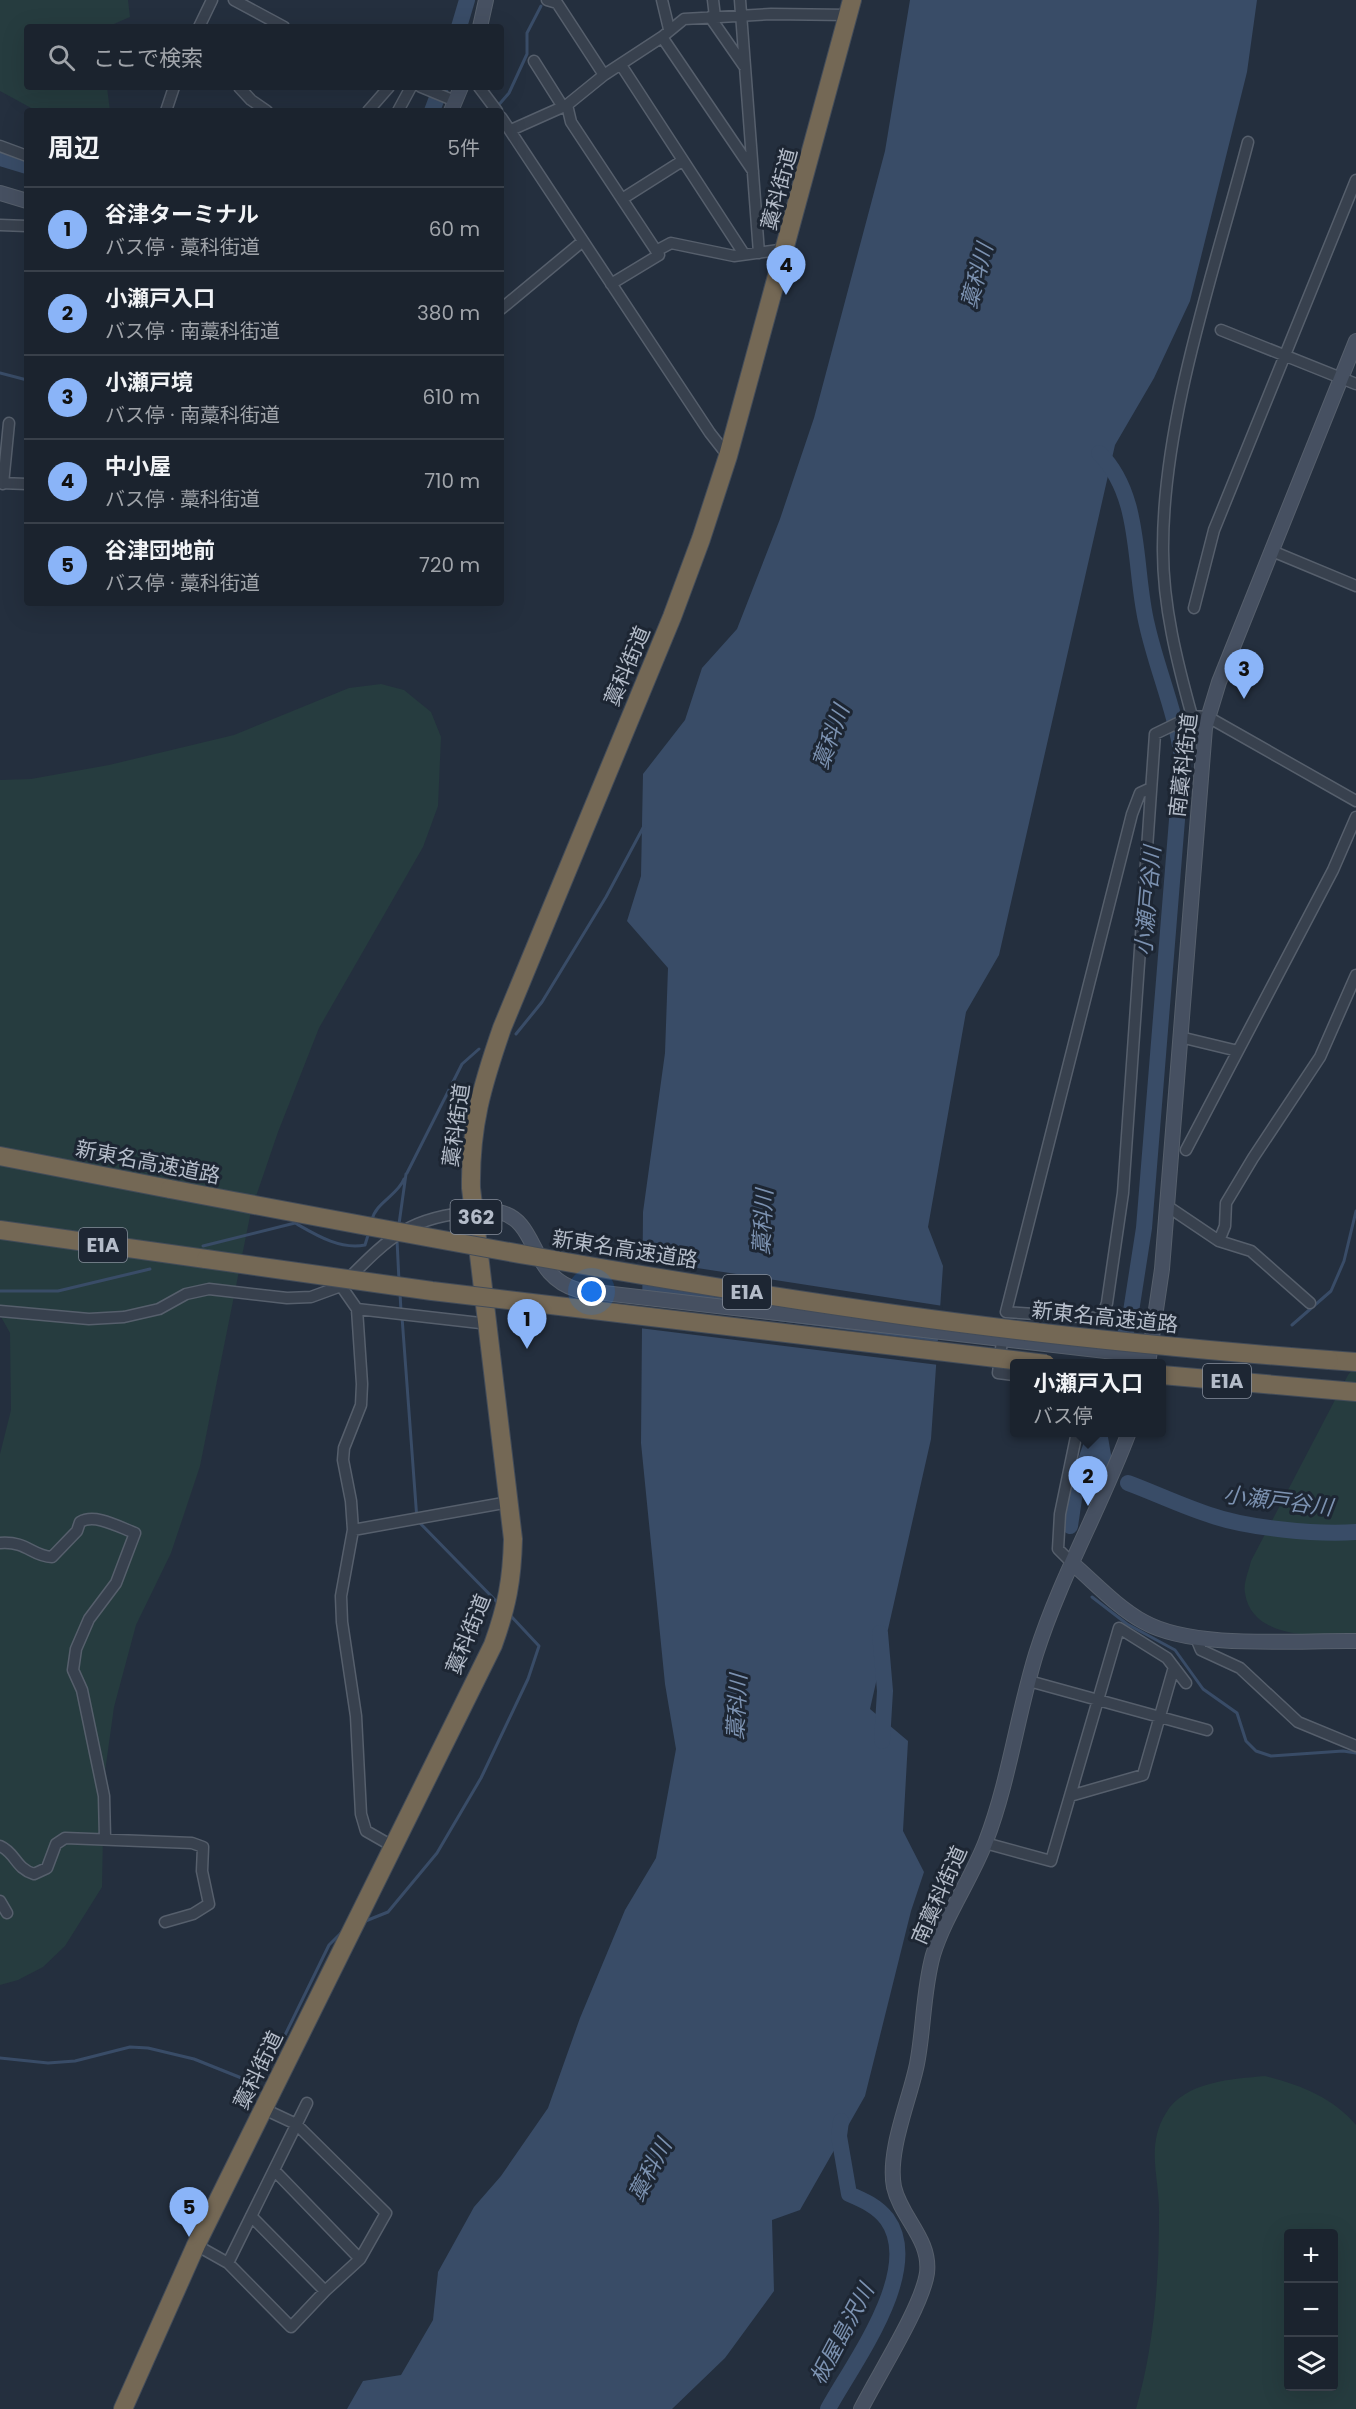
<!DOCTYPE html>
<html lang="ja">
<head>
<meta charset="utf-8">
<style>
  body { margin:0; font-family:Poppins,"Noto Sans JP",sans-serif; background:#282f3a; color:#f1f3f6 }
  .controls { position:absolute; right:18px; bottom:18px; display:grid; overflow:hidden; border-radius:6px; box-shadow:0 6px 24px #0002 }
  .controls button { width:54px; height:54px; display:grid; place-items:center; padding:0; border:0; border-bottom:2px solid #39404a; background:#1b232e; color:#f1f3f6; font:30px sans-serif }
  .you { position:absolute; left:592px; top:1292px; width:21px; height:21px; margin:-15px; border:4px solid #fff; border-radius:50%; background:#1a73e8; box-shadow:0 0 0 9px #1a73e833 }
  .badge { display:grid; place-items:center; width:39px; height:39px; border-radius:50%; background:#8ab4f8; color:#111; font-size:20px; font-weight:700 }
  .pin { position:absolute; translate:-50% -50px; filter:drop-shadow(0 2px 3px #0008) }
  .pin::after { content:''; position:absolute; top:32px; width:21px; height:18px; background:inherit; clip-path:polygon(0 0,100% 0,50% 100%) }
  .popup { position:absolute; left:1010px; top:1359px; width:156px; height:78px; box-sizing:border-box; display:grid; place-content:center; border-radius:6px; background:#1b232e; filter:drop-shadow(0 2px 4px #0005); font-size:20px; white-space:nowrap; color:#a0a4aa }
  .popup b { font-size:22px; color:#f1f3f6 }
  .popup::after { content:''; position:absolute; left:50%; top:100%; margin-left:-12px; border:12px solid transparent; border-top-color:#1b232e }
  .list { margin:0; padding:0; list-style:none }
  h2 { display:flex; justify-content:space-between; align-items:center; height:78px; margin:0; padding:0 24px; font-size:26px }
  h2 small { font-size:20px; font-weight:400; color:#a0a4aa }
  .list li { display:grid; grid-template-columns:39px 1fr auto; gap:18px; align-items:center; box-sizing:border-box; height:84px; padding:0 24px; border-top:2px solid #39404a }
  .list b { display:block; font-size:22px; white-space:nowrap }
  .list p { margin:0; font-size:20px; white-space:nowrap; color:#a0a4aa }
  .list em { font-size:20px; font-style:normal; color:#a0a4aa }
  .icon { flex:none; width:33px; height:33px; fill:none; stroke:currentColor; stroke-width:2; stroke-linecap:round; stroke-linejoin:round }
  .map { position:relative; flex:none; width:1356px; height:2409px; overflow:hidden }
  .search { position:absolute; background:#1b232e; box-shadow:0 6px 24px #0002; left:24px; top:24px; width:480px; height:66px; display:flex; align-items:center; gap:15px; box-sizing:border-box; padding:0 21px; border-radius:6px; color:#a0a4aa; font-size:22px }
  .panel { position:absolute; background:#1b232e; box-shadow:0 6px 24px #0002; left:24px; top:108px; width:480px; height:498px; border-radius:6px }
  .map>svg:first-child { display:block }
</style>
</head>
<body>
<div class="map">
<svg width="1356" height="2409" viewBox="0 0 1356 2409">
  <rect width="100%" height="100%" fill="#242f3e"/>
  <path fill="#263c3f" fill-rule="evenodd" d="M0,0H128L130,17L107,27H27V87H107L110,111L33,109L0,91Z
    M381,684L404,690L431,712L441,737L438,806L423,847L319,1028L278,1132L251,1211L200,1466L171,1553L136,1625L114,1707L104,1779L102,1887L65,1946L43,1967L18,1980L0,1985V1454L11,1410L10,1333L0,1315V780L31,779L109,765L234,735L349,688Z
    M1356,1366V1634C1320,1636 1252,1641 1245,1593C1243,1584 1249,1570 1251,1561L1348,1375Z
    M1265,2076C1300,2085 1332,2097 1356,2125V2409H1136C1154,2347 1159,2280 1159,2215C1160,2178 1145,2147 1166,2113C1185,2081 1233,2079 1265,2076ZM1288,2234H1334V2386H1288Z"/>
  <path fill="#394c67" d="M910,0H1257L1247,72L1190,301L1154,378L1115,445L999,955L966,1012L928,1227L943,1266L931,1439L870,1709L908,1741L903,1831L924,1872L911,1911L865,2096L800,2210L772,2220L774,2291L725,2358L672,2409H347L363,2381L401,2375L433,2320L438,2272L474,2207L501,2176L548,2108L580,2018L625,1910L656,1858L676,1749L665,1684L641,1443L643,1212L665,1053L668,968L627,921L641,876L643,774L685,720L702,668L737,629L780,519L814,418L885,151Z"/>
  <path fill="#242f3e" d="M639,1259L943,1306L941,1331L639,1284Z
    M639,1303L941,1342L939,1365L639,1328Z"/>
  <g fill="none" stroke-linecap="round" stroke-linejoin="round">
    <path stroke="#394c67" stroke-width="3" d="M496,108L509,93L527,54V33L541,6
      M0,373L27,380
      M516,1034L542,1002L606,897L644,826
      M407,1173L462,1064L479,1049
      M372,1220C375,1203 398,1195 404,1179
      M399,1224L406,1174
      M397,1240L399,1281
      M203,1246L295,1223C316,1235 340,1250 365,1245L369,1232
      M0,1291H58L150,1269
      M400,1293L401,1311
      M402,1317L417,1520L499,1604
      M1292,1325L1331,1291L1344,1261L1356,1211
      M1092,1597L1127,1624L1175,1650L1203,1689L1237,1713L1246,1741L1256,1751L1271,1756L1343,1751L1356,1753
      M363,1922L388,1912L437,1853L481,1778L528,1679L539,1646L510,1615
      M0,2058L48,2063L75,2061L130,2047L148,2048L194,2059L244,2079L259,2076L271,2061L285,2035L329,1945L343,1931"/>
    <path stroke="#394c67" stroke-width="16" d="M459,27L467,0
      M432,111L441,87
      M0,158L27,166
      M1099,453C1143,496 1133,569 1147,625C1157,670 1176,712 1182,758L1144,1228L1130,1318L1116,1364
      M1099,1432L1104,1461
      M1128,1483C1155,1493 1182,1506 1210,1515C1247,1528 1317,1535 1356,1532
      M1070,1526L1075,1492L1096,1432
      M880,1633L885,1691L882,1741
      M828,2409C853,2363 924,2270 887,2219C877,2206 863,2200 849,2194L839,2136L841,2121"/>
    <g stroke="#565f6c" stroke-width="13">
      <path id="street" d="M234,0L284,27
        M547,0L557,3L604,75
        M662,0L669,29
        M713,0L715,17
        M740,0L759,253
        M710,17L744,66
        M199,27L212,0
        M662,37L753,171
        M534,61L563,107
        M621,65L744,254
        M239,87L251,100L267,111
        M421,87L455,101
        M479,87L497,111
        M567,105L571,122L659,255L611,284
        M166,111L174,87
        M368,111L389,87
        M398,111L411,87
        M501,117L710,433L728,456
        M511,130L567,105L604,75L662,37L684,19L771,14L849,15
        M0,146L27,156
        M622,199L682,161
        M0,225L27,226
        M656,251L671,243L734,256L786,249
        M501,309L583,241
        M1221,330L1356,384
        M0,483L27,484
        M3,484L9,423
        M1272,551L1356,586
        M1194,608L1214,530L1356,180
        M1192,716C1177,662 1163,606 1163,551C1162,420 1215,269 1248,142
        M1151,788L1140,793L1132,814L1006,1312L1096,1318L1103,1314L1107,1303L1123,1193L1155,734L1192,716L1208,717L1356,801
        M1180,1037L1238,1051
        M1186,1150L1333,870L1356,817
        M1167,1206L1219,1241L1251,1251L1310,1303
        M1219,1241L1225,1226L1226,1203L1253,1158L1320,1057L1356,975
        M357,1309L489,1324
        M0,1311L89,1319L124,1317L159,1309L186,1294L209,1289L287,1298L311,1297L341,1286
        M1003,1333L998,1373L1014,1375
        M353,1530L509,1502
        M0,1543C28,1541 31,1556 52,1557L77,1531L80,1522C95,1513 119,1527 135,1533L116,1583L89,1619L76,1649L73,1670L82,1690L104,1796L105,1838
        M1073,1564L1058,1549L1060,1514L1077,1432
        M1196,1638L1201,1650L1240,1668L1298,1722L1356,1746
        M1029,1681L1207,1730
        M1070,1796L1143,1775L1174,1667
        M985,1843L1051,1861L1119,1628L1167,1658L1186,1683
        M0,1846C16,1853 15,1868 34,1874L47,1868L56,1844L65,1838L192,1843L203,1847L202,1871L209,1904L193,1914L165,1922
        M394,1847L366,1831L361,1814L356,1716L342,1622L341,1596L353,1530L351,1501L343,1460L344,1448L361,1405L362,1384L357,1309L341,1286C387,1240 407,1216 475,1212
        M0,1901L7,1913
        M274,2170L360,2259
        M251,2216L325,2291
        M196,2245L228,2263L291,2327L325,2291L360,2259L386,2213L296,2124L264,2109
        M228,2263L307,2103"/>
    </g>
    <g stroke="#565f6c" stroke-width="16">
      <path id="secondary" d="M480,27L486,0
        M451,111L461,87
        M0,193L27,201
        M475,1212C482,1212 492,1210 499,1212C540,1221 528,1276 578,1290L1149,1356
        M1148,1364L1162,1269L1205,728L1219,682L1356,341
        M1073,1564C1095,1583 1118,1608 1144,1622C1194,1650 1297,1640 1356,1641
        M861,2409C878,2375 922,2307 927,2273C931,2239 901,2218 894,2187C887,2151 910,2099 917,2064C924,2028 923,1991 933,1955C945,1916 971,1880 986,1841C1009,1781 1017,1716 1036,1654C1060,1578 1101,1507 1129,1432"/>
    </g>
    <g stroke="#434c59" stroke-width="20">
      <path id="highway" d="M0,1156L170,1189
        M0,1230L206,1259
        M1329,1360L1356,1362
        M1162,1375L1356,1392
        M123,2409L196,2245L493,1645C507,1606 512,1580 513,1539L471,1188C470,1126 482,1086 502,1028L672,617L701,539L728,456L852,0"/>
    </g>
    <use href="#street" stroke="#38414e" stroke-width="10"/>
    <use href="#secondary" stroke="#465061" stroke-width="14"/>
    <use href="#highway" stroke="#746855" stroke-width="18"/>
    <g stroke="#434c59" stroke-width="20" stroke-linecap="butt">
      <path id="highway-bridge" d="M170,1189C413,1235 656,1281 901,1315C1044,1335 1186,1349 1329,1360
        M206,1259L432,1291L1046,1364"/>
    </g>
    <use href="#highway-bridge" stroke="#746855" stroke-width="18"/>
  </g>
  <g text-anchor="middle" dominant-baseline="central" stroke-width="6" stroke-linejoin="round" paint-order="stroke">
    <g fill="#1d2633" stroke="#878f9c" stroke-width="1.5">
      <rect x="450.5" y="1200" width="51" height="34" rx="4.5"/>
      <rect x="79" y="1228" width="48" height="34" rx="4.5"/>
      <rect x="723" y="1275" width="48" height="34" rx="4.5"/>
      <rect x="1203" y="1364" width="48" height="34" rx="4.5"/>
    </g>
    <g font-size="20" font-weight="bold" fill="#b4bcc9">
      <text x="476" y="1217">362</text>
      <text x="103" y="1245">E1A</text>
      <text x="747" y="1292">E1A</text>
      <text x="1227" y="1381">E1A</text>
    </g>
    <g font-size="21" fill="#b4bcc9" stroke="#1d2633">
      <text transform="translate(779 189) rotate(-75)">藁科街道</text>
      <text transform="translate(627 666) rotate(-67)">藁科街道</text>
      <text transform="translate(1183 765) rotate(-83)">南藁科街道</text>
      <text transform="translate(456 1125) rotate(-82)">藁科街道</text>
      <text transform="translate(148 1162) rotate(11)">新東名高速道路</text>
      <text transform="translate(625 1249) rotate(9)">新東名高速道路</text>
      <text transform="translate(1105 1317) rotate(6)">新東名高速道路</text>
      <text transform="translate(468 1634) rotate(-68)">藁科街道</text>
      <text transform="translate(939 1895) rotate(-66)">南藁科街道</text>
      <text transform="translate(258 2070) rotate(-64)">藁科街道</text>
    </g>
    <g font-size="22" font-style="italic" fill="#7c92b1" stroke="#1d2633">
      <text transform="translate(977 276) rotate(-75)">藁科川</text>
      <text transform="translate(831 737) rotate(-70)">藁科川</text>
      <text transform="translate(1148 901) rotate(-85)">小瀬戸谷川</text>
      <text transform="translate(763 1222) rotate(-87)">藁科川</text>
      <text transform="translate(1278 1501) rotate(7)">小瀬戸谷川</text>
      <text transform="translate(737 1707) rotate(-87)">藁科川</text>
      <text transform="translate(650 2170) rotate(-62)">藁科川</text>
      <text transform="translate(842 2334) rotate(-62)">板屋島沢川</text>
    </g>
  </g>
</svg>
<div class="controls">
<button>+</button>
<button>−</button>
<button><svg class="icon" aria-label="layers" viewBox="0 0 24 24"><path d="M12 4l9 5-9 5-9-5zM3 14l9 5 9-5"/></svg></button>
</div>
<div class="you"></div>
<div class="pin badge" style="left:527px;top:1349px">1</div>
<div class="pin badge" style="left:1088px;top:1506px">2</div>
<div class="popup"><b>小瀬戸入口</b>バス停</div>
<div class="pin badge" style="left:1244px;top:699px">3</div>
<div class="pin badge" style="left:786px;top:295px">4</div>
<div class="pin badge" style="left:189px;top:2237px">5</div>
<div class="search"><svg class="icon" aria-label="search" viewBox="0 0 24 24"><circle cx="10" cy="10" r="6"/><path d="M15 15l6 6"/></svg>ここで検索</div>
<section class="panel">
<h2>周辺<small>5件</small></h2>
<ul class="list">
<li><span class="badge">1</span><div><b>谷津ターミナル</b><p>バス停 · 藁科街道</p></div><em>60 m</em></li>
<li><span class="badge">2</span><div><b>小瀬戸入口</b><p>バス停 · 南藁科街道</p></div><em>380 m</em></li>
<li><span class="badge">3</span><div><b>小瀬戸境</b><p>バス停 · 南藁科街道</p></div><em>610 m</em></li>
<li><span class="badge">4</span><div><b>中小屋</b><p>バス停 · 藁科街道</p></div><em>710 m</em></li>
<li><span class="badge">5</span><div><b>谷津団地前</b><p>バス停 · 藁科街道</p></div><em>720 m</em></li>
</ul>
</section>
</div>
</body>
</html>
